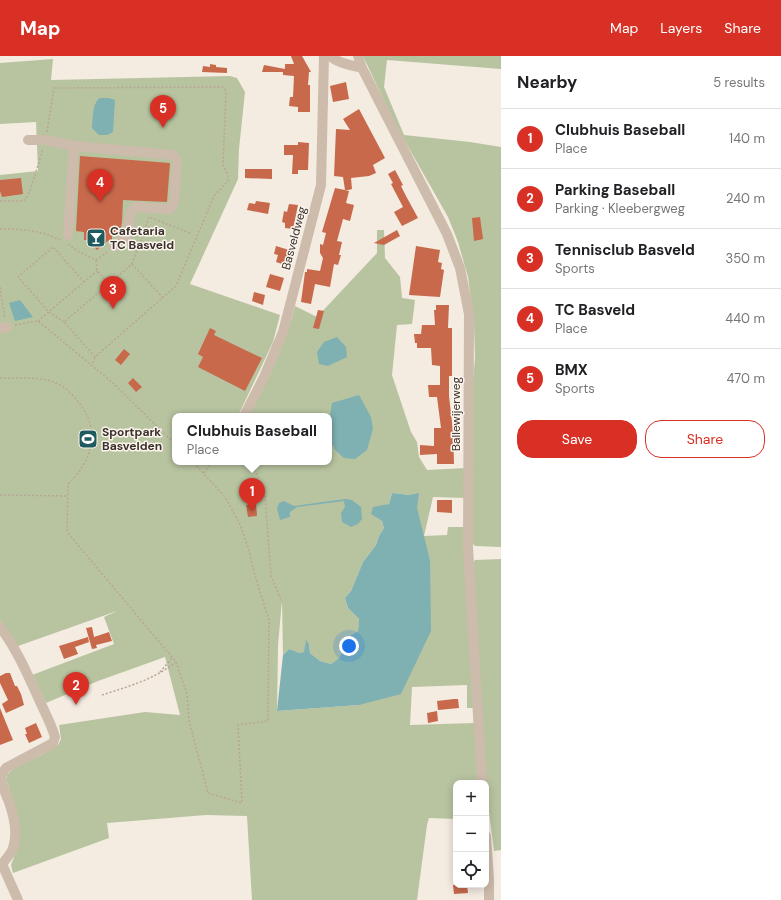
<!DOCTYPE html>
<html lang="en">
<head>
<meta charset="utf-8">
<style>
  body { margin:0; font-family:"DM Sans",sans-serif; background:#f6f6f6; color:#202124 }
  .controls { position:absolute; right:12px; bottom:12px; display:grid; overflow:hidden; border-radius:8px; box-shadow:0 2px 10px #0003 }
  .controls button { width:36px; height:36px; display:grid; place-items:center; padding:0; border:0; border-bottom:1px solid #e0e0e0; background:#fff; color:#202124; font:20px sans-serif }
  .you { position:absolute; left:349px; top:590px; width:14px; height:14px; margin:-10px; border:3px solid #fff; border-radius:50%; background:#1a73e8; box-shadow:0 0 0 6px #1a73e833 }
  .badge { display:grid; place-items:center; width:26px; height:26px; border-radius:50%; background:#d93025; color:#fff; font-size:13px; font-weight:700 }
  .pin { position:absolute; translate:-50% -33px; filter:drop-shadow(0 1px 2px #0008) }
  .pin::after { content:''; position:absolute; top:21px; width:14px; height:12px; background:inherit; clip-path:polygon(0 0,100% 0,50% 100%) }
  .popup { position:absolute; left:172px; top:357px; width:160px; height:52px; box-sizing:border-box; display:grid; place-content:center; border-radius:8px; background:#fff; filter:drop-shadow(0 1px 3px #0005); font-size:13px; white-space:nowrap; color:#757577 }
  .popup b { font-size:15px; color:#202124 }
  .popup::after { content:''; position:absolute; left:50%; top:100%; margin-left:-8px; border:8px solid transparent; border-top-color:#fff }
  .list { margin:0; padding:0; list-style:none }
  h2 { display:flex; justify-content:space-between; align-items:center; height:52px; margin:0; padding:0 16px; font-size:17px }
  h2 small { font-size:13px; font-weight:400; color:#757577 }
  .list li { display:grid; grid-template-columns:26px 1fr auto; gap:12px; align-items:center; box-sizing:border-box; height:60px; padding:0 16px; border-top:1px solid #e0e0e0 }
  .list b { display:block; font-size:15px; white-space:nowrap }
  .list p { margin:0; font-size:13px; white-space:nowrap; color:#757577 }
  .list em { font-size:13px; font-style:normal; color:#757577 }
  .actions { display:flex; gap:8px; padding:12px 16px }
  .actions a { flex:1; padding:9px 0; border:1px solid #d93025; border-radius:16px; text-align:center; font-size:14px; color:#d93025 }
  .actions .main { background:#d93025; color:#fff }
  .icon { flex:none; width:22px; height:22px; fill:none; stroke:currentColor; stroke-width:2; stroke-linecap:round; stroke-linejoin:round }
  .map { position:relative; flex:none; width:501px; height:844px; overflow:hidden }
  header { display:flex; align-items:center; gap:24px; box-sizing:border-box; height:56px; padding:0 20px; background:#d93025; color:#fff }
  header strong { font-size:19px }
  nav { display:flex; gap:22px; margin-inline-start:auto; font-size:14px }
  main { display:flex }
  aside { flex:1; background:#fff }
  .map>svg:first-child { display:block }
</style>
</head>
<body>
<header>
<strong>Map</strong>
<nav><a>Map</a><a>Layers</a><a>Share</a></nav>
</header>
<main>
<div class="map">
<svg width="501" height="844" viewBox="0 0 501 844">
  <rect width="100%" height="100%" fill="#f4ebe1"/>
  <path fill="#b8c4a0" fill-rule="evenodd" d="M363,0H501V13L387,4L384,31L404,79L470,86L501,91V491L475,490L473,488L472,335L475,302L474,269L468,221L458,186L448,161L394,66Z
    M53,3L51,24L230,20L237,22L245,36L239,93L238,123L190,228L280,259L273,286L238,360H175V406H329V360H249C267,325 286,288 295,250L317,261L377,197V174H384L385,202L400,221L402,242L415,244L412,268L397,269L392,319L411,376L417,386L419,401L427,414L466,412L465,442L433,441L424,480L447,479L448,471H465L473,652H467V629L412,631L410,669L474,667L479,727H456V763L429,762L427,769L417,844H252L247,760L206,759L107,767L109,782L13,817L11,809L14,801L11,739L6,723L7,719L13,713L43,698L58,689L61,683L59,669L145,656L180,659L165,601L98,625L46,647L32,619L114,588L104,561L117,555L18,590L0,565V119L38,115L36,66L0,68V7ZM392,437L410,439L430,504L359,649L277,655L278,589L282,544L283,599L289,593L300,597L305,596L306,585L309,588L310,597L320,605L331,608L339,602L347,586L345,583L358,575L359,563L348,552L345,542L351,535L363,506L376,489L379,480L384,472L382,465L372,458L389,448Z
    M501,503V794L494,795L486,732L473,507L475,504Z"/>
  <path fill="#7fb0b2" d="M100,42H109L115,44L113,76L107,79H99L92,72C93,63 92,47 100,42Z
    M20,244L33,261L15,265L9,247Z
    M337,281L346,291L347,301L328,310L319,308L317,296L324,286Z
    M359,339L371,361L373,373L367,394L355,403L344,402L335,394L330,384L329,365L332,347Z
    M392,437L410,439L419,437L417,452L430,504L431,575L401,638L359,649L277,655L283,599L289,593L300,597L304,596L306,584L309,588L310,597L320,605L331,608L339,602L347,586L345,583L358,575L359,563L348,552L345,542L351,535L363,506L376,489L379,480L384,472L382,465L371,458L373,451L389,448Z
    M345,443L352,444L361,451L362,463L358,468L351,471L342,466L341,457L345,451L344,445L297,451L290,456V461L280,464L277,453L279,447L284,445L294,450Z"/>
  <path fill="#c8694b" d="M291,0H302L311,16H309L308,29H310V56H298V51L289,50L290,41H293L294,20L283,19V16H262L264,9L285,13V8H294Z
    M210,8L216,9V11L227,12V17L202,16L203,10L210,11Z
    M346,26L349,43L333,46L330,30Z
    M359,53L385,102L373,109L376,117L369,120L351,122L352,133L345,135H349L346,147L354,149L350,165L343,163L337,185L342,186L339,199H341L338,209L334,208L330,231L315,228L311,248L301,246L305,216H307V213L320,215L323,202L320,197V188L323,189L326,177L322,176L335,132L345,134L343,121L334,120L336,73L350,74L343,63Z
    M298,86L309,87L308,114H298V118H292L293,99H284V89H298Z
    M80,100L170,107L167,146L123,144L122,166L120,177L112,178V184L108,185L97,194L88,184H84V176L76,175Z
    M245,113H272V123L245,122Z
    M395,114L403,129L401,130L406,140L418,162L402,170L394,156L403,151L391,128L393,127L388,118Z
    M21,122L23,138L2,141L0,135V124Z
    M256,145L270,147L268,158L247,154L249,147L255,148Z
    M289,148L298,149L293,173L285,172V167L282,166L284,155L287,156Z
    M480,161L483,183L474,185L472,162Z
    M397,174L400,180L384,189L374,187Z
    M276,190L289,194L285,209L276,206L278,199L274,198Z
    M416,190L440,194L438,206L442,207L441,213L444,214L440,241L409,239Z
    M270,218L284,222L280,235L266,231Z
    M254,236L265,239L263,249L252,245Z
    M436,249H449L448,272H452V320H449V340L453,375L454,408H437V398L420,399V389L434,390V372H441L437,341H429L428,329H440V310L432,309L431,292H417V287H415L414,278H421L422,269H435L434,254H436Z
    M318,254L324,255L319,273L313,272Z
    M210,272L216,275L214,279L262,302L245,335L198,311L203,301L198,298Z
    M124,293L130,298L121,309L115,304Z
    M133,322L142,331L136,336L128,327Z
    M437,444H452V457L437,456Z
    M256,448L257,460L248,461L246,449Z
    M92,571L94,581L109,576L112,585L96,589L97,592L92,593L86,572Z
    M88,581L89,586L75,591L78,598L64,603L59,590Z
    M6,617H10L15,630H17L21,638L24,649L6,657L2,648L8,644L0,627V620Z
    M454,643H458L459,652L438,654L437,645Z
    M0,652L13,684L0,689Z
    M437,655L438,665L428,667L427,657Z
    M36,667L42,681L29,687L25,678H27L25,672Z
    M453,829H467L468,837L454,838Z"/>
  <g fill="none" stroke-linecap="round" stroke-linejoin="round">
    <path stroke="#b9a596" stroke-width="1.5" stroke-dasharray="2 2" stroke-linecap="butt" d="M47,76L54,32L223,31L226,35L223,109L228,119V125L214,140L176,230L95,301L92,310
      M0,145H24L30,135L43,93
      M0,173C22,173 40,174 60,184
      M135,177L142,180
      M68,188L79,196L96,204
      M96,204L97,215L109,228
      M96,204L107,196
      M132,208L163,242
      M0,231L5,263
      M38,265L97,215
      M64,266L49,256L18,221L53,191L84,226
      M15,269L38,265L113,327L175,388
      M95,301L64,266L132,208L149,161L190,177
      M0,322C20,323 42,319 60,329C68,333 75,342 80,348C101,376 92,405 68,428L67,476L176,606L187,638L189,664L208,737L242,747L238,669L268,665L269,564L256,523L248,491L239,466L225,441L193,406
      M252,406L265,439L271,520L282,546
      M204,417L212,406
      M0,439L67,440
      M160,616L172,602
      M102,639C127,631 155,623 176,606"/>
    <path stroke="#cdbbac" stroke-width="10" d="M330,0C339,8 351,9 362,12
      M358,0L362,12L447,178L460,212L469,258L468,491L482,727
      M28,84H46L74,90L173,99L177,104L174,147L170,153L135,151L131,156L126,181L114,190
      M68,179L74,90
      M0,272L7,271
      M244,360L264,321L283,276L321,129L324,0
      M0,571C16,592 26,615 37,639C43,653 51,667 55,681L53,687L6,712L1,719C1,728 5,737 9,746C14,760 18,777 13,792C11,798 6,803 2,808L18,844
      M486,780L489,822V844"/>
  </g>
  <defs>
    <g id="bar-square" transform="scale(1)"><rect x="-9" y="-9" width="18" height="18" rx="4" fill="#1f5a5e" stroke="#fbf5ee"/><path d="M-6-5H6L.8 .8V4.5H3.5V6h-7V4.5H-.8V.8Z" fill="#fff"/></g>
    <g id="stadium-square" transform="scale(1)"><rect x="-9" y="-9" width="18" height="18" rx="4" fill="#1f5a5e" stroke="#fbf5ee"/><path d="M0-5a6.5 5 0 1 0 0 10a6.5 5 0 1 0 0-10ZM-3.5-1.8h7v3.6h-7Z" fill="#fff"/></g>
  </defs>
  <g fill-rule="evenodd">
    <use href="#bar-square" x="96" y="182"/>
    <use href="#stadium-square" x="88" y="383"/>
  </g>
  <g text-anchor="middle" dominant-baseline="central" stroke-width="3" stroke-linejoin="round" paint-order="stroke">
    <g font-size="12" font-weight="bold" fill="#3b302b" stroke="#fbf5ee" text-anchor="start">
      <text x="110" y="175">Cafetaria<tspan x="110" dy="14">TC Basveld</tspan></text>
      <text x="102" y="376">Sportpark<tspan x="102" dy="14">Basvelden</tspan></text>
    </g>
    <g font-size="12" fill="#3b302b" stroke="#fbf5ee">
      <text transform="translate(294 182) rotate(-75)">Basveldweg</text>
      <text transform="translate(456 358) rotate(-90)">Ballewijerweg</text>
    </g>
  </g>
</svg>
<div class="controls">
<button>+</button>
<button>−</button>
<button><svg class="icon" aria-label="locate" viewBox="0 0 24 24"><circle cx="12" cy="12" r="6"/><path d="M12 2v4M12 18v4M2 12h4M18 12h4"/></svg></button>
</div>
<div class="you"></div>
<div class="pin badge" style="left:252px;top:455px">1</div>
<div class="popup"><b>Clubhuis Baseball</b>Place</div>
<div class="pin badge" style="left:76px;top:649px">2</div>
<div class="pin badge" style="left:113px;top:253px">3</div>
<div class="pin badge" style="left:100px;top:146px">4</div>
<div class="pin badge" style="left:163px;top:72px">5</div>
</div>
<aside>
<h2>Nearby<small>5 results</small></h2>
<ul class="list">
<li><span class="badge">1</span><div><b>Clubhuis Baseball</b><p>Place</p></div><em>140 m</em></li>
<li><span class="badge">2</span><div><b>Parking Baseball</b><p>Parking · Kleebergweg</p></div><em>240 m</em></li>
<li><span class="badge">3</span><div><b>Tennisclub Basveld</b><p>Sports</p></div><em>350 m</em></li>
<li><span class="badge">4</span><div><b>TC Basveld</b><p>Place</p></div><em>440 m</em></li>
<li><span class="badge">5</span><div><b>BMX</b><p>Sports</p></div><em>470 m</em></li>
</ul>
<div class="actions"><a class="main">Save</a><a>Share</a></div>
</aside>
</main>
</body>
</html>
